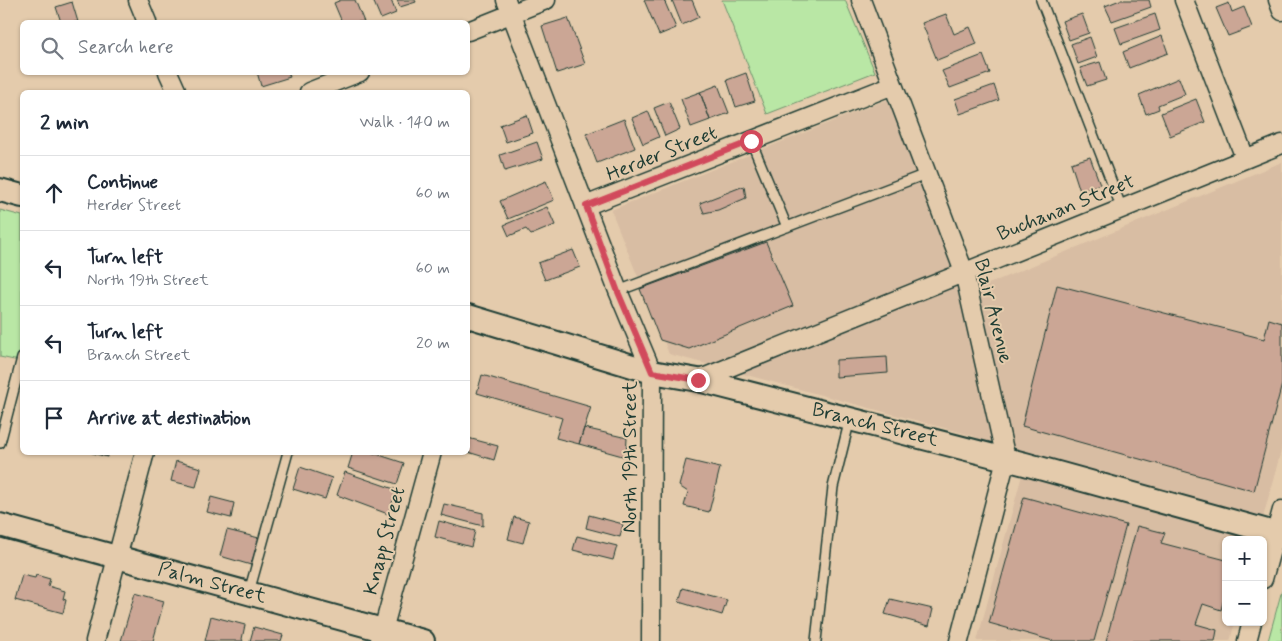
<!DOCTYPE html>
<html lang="en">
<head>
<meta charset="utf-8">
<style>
  body { margin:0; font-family:Mynerve,sans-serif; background:#f6f6f7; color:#1f2937 }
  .controls { position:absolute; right:15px; bottom:15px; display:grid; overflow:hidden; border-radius:8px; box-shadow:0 1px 4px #0004 }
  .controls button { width:45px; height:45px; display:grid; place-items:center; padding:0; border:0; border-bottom:1px solid #e0e1e3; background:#fff; color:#1f2937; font:25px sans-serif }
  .stop { position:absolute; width:15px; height:15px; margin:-11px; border:4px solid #d1495b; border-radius:50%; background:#fff }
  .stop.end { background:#d1495b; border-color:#fff; box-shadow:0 1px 5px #0008 }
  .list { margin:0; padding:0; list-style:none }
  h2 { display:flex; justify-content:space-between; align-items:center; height:65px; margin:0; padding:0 20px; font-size:21px }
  h2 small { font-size:16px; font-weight:400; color:#747a83 }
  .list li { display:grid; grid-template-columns:32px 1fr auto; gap:15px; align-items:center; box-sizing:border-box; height:75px; padding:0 20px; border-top:1px solid #e0e1e3 }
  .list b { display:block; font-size:19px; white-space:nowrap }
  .list p { margin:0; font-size:16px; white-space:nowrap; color:#747a83 }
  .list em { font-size:16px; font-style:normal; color:#747a83 }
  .icon { flex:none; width:28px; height:28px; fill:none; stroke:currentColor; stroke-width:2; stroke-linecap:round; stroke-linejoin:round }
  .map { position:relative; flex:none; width:1282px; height:641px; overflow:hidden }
  .search { position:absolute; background:#fff; box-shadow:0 1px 4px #0004; left:20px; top:20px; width:450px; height:55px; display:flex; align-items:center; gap:12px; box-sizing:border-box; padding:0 18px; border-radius:8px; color:#747a83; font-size:19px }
  .panel { position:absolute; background:#fff; box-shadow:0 1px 4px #0004; left:20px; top:90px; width:450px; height:365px; border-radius:8px }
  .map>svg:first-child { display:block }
</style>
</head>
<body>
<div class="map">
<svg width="1282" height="641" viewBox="0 0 1282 641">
  <rect width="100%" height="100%" fill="#e4cbac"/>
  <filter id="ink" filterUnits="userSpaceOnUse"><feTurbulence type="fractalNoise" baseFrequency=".02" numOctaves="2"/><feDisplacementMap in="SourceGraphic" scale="10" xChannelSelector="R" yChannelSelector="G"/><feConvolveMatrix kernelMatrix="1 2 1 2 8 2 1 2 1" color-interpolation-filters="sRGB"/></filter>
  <g filter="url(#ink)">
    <path fill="#d8bda3" d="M897,97L969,292L1282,162V447L1257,540H1226V622H1235L1230,641H977L1025,464L1006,459L974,436L669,354L611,210L881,102Z"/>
    <path fill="#b9e7a5" stroke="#6c926c" d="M722,0H845L875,72L767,114Z
      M0,210L22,216V347L19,361L0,357Z
      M1282,590V641H1268Z"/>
    <path fill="#cba695" stroke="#1f3d34" d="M341,0H355L364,22H342L334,3Z
      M373,0H391L396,13L381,19Z
      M397,0H415L416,2L400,7Z
      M644,0H664L676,28L659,35Z
      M672,0H692L699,17L682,25Z
      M1120,0H1149L1151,7L1112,21L1105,6Z
      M72,2L78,22H61L56,7Z
      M1229,3L1232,12L1244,7L1252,27L1228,36L1216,8Z
      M946,14L954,34L970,27L977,44L937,60L922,23Z
      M1082,14L1089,33L1069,40L1062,21Z
      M1155,14L1160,30L1121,44L1115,28Z
      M568,18L585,64L557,73L542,26Z
      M1162,36L1168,53L1129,68L1123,52Z
      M1090,37L1097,57L1078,64L1071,44Z
      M983,55L990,73L950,88L942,71Z
      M1100,62L1106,80L1087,86L1080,68Z
      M257,72H288L290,77L261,86Z
      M746,73L755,101L736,107L727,80Z
      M1179,78L1185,94L1158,105L1159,109L1146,114L1139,95Z
      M718,85L729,113L710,120L700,92Z
      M994,85L999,100L960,114L955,99Z
      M700,92L710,120L691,127L681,99Z
      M1196,99L1205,122L1170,136L1161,113Z
      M669,102L680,129L665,136L654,108Z
      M648,111L659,137L643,144L632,118Z
      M527,115L533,133L506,142L500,125Z
      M624,119L635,148L597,163L586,134Z
      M537,142L543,159L505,171L500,155Z
      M1090,157L1100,184L1080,191L1071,163Z
      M546,181L554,200L508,219L500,201Z
      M744,186L746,198L718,210L704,213L700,203Z
      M547,207L555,225L531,235L526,229L509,236L504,225Z
      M766,242L793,306L689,349L660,340L640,289Z
      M573,250L580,267L545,280L538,263Z
      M1057,285L1264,339L1269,319L1282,323V384L1254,491L1022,426Z
      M887,357L888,373L836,377V360Z
      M482,375L591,407L579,444L556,438L562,418L477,393Z
      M584,428L627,438L626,457L579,444Z
      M468,438L498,446L494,460L468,452Z
      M89,452H108L107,457Z
      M353,452H370L404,463L397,484L348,468Z
      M686,460L720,468L709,512L684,506L688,492L679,486Z
      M176,461L201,468L196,487L171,481Z
      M300,467L332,478L325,499L293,489Z
      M345,472L397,490L388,514L337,495Z
      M211,497L234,503L231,518L207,512Z
      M1024,497L1126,525L1094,641H1053L989,623Z
      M444,504L483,513V526L441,515Z
      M589,515L623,524L620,537L586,528Z
      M514,517L529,521L523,543L508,539Z
      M439,521L475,531L471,547L435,537Z
      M1137,526L1165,533L1161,543L1226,560V591L1221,610L1203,604L1196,624L1217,630L1215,641H1106Z
      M227,530L259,538L251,565L220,556Z
      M577,536L617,546L613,560L573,550Z
      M22,575L35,578L36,575L50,579L48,586L65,591L63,599L66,600L63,613L15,600Z
      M683,588L727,600L722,615L679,602Z
      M135,593L164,601L153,641H121Z
      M890,599L933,609L929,626L885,614Z
      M211,616L245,625L242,639L243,641H205Z
      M254,627L283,635L281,641H250Z"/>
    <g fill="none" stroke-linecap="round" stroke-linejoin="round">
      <g stroke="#1f3d34" stroke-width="12">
        <path id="service" d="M1041,0L1122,209
          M751,141L787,227
          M618,291L926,174
          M0,443L22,358
          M249,592L288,452
          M816,641L833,487L850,419"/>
      </g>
      <g stroke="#1f3d34" stroke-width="21">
        <path id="minor" d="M138,0L147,22
          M506,0L618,291L652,372L651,641
          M861,0L964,272L1006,459L959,641
          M1184,0L1245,158
          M1278,0L1282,11
          M468,31L546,0
          M168,72L177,92
          M309,92L360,72
          M585,206L893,85
          M698,380L1282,144
          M1263,579L1282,510
          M95,641L145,452
          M380,641L432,452
          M1247,641L1252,622"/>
      </g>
      <g stroke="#1f3d34" stroke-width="26">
        <path id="tertiary" d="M0,190L22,196
          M468,316L652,372L698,380L1025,464L1282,535
          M0,525L423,641"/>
      </g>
      <use href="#service" stroke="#e4cbac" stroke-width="9"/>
      <use href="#minor" stroke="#e4cbac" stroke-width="18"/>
      <use href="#tertiary" stroke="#e4cbac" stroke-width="22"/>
    </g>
  </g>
  <g fill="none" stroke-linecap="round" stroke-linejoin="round" filter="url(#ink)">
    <path stroke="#d1495b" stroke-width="6" d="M698,380L652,372L618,292L586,206L751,141"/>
  </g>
  <g text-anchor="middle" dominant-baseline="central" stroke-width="4" stroke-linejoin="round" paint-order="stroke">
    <g font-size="20" fill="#1f3d34" stroke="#e4cbac">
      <text transform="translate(662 154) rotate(-22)">Herder Street</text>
      <text transform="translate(1066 208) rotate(-22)">Buchanan Street</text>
      <text transform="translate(993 311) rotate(76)">Blair Avenue</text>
      <text transform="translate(875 425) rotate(14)">Branch Street</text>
      <text transform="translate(630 457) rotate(-90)">North 19th Street</text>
      <text transform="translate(385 541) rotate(-75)">Knapp Street</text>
      <text transform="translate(212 583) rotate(15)">Palm Street</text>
    </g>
  </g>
</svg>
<div class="controls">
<button>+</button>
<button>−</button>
</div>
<div class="stop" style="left:751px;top:141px"></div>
<div class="stop end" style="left:698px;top:380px"></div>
<div class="search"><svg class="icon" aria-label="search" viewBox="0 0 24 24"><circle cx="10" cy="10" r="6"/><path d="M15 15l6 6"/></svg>Search here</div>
<section class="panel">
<h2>2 min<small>Walk · 140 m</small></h2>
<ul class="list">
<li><svg class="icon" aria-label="ahead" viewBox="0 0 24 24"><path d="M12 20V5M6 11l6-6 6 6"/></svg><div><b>Continue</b><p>Herder Street</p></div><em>60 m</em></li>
<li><svg class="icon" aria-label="left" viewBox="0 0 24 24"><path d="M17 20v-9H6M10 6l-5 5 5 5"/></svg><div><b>Turn left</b><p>North 19th Street</p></div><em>60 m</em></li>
<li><svg class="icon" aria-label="left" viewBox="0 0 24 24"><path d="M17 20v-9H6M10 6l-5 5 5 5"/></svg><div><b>Turn left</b><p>Branch Street</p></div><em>20 m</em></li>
<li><svg class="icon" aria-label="arrive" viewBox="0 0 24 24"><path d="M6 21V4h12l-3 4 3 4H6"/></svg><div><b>Arrive at destination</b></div></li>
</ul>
</section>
</div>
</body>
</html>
